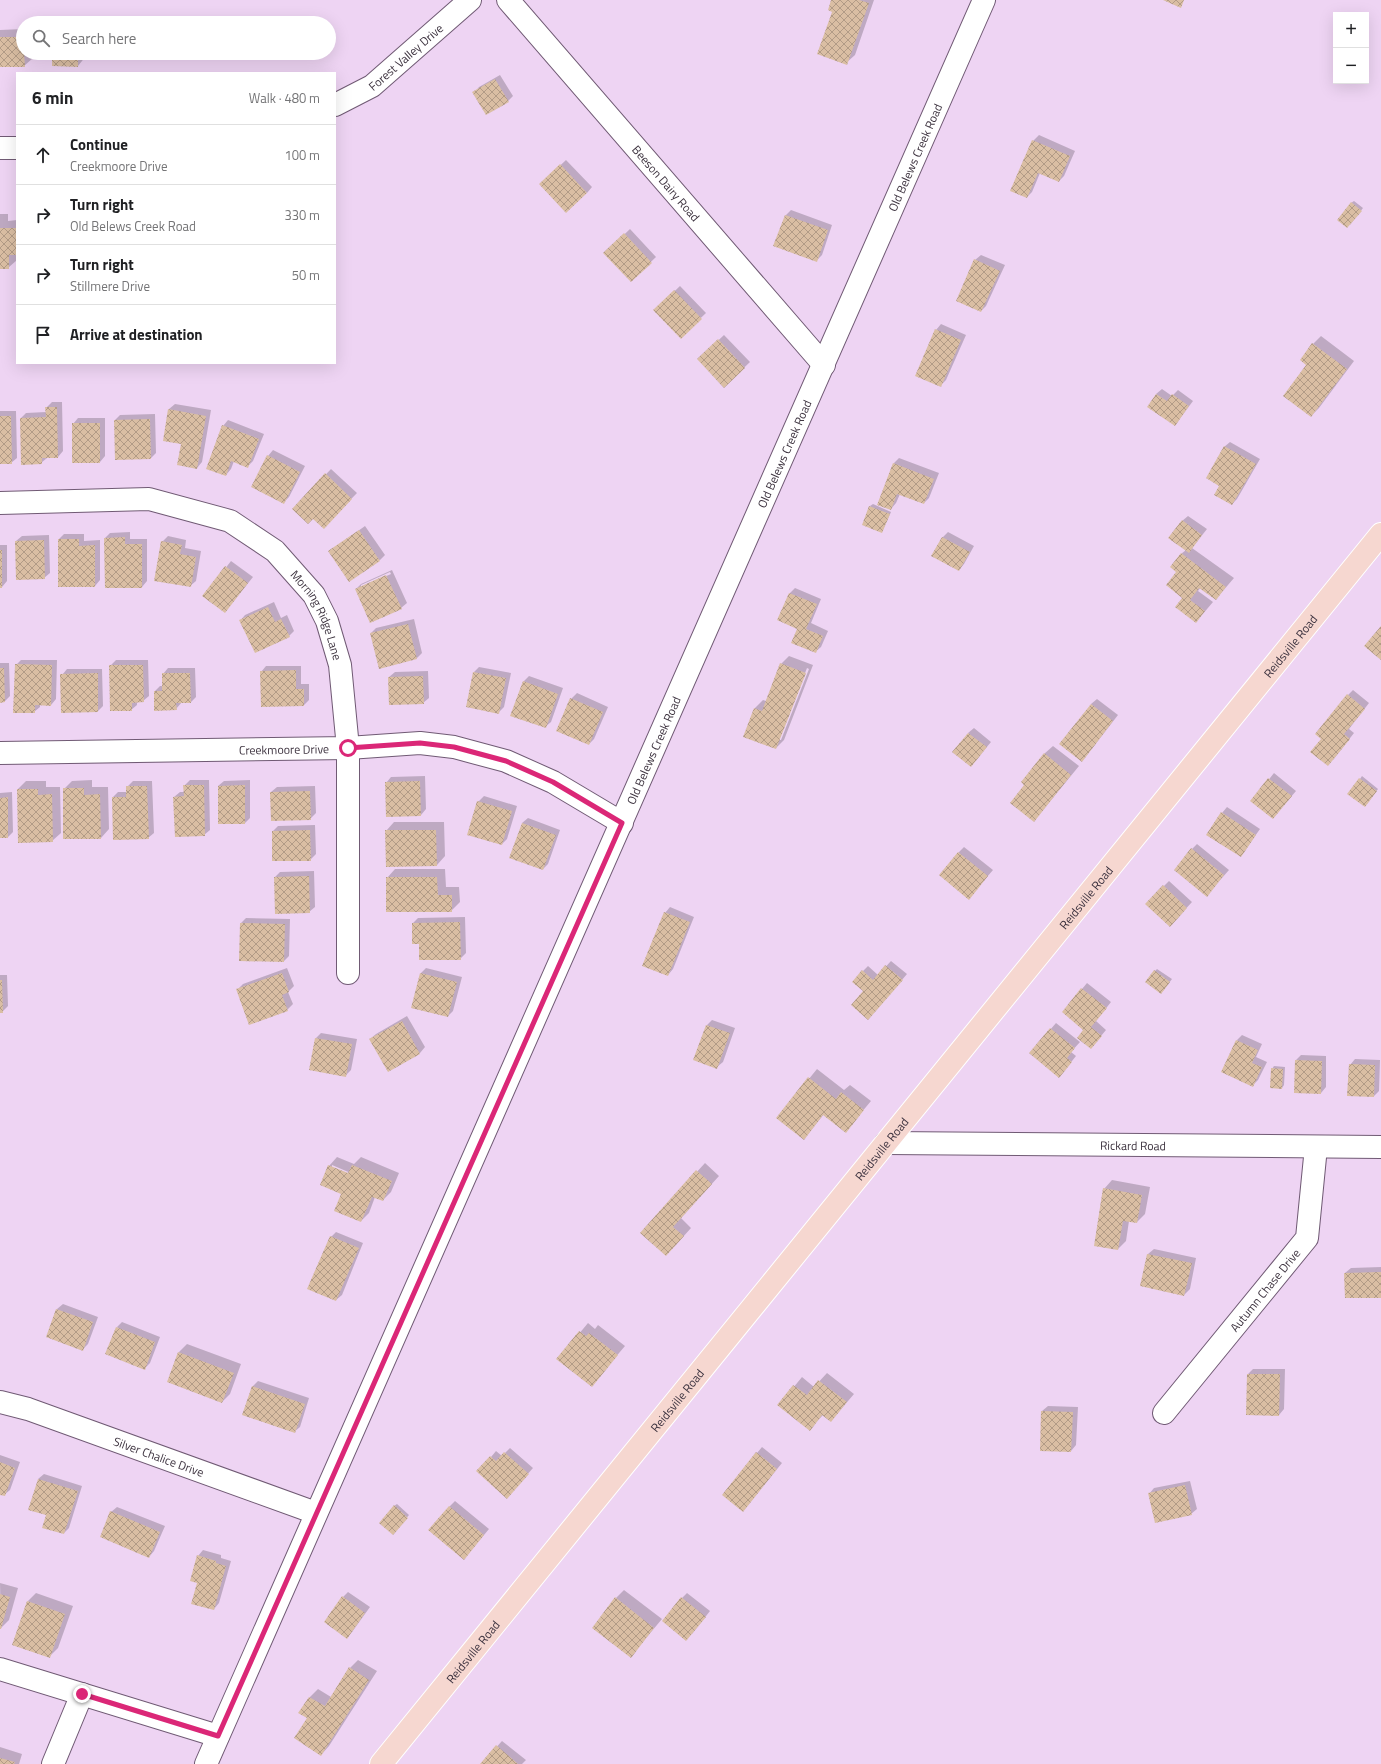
<!DOCTYPE html>
<html lang="en">
<head>
<meta charset="utf-8">
<style>
  body { margin:0; font-family:"Titillium Web",sans-serif; background:#f6f6f6; color:#202124 }
  .controls { position:absolute; right:12px; top:12px; display:grid; overflow:hidden; border-radius:0px; box-shadow:0 4px 16px #0002 }
  .controls button { width:36px; height:36px; display:grid; place-items:center; padding:0; border:0; border-bottom:1px solid #e0e0e0; background:#fff; color:#202124; font:20px sans-serif }
  .stop { position:absolute; width:12px; height:12px; margin:-9px; border:3px solid #db2777; border-radius:50%; background:#fff }
  .stop.end { background:#db2777; border-color:#fff; box-shadow:0 1px 4px #0008 }
  .list { margin:0; padding:0; list-style:none }
  h2 { display:flex; justify-content:space-between; align-items:center; height:52px; margin:0; padding:0 16px; font-size:17px }
  h2 small { font-size:13px; font-weight:400; color:#757577 }
  .list li { display:grid; grid-template-columns:26px 1fr auto; gap:12px; align-items:center; box-sizing:border-box; height:60px; padding:0 16px; border-top:1px solid #e0e0e0 }
  .list b { display:block; font-size:15px; white-space:nowrap }
  .list p { margin:0; font-size:13px; white-space:nowrap; color:#757577 }
  .list em { font-size:13px; font-style:normal; color:#757577 }
  .icon { flex:none; width:22px; height:22px; fill:none; stroke:currentColor; stroke-width:2; stroke-linecap:round; stroke-linejoin:round }
  .map { position:relative; flex:none; width:1381px; height:1764px; overflow:hidden }
  .search { position:absolute; background:#fff; box-shadow:0 4px 16px #0002; left:16px; top:16px; width:320px; height:44px; display:flex; align-items:center; gap:10px; box-sizing:border-box; padding:0 14px; border-radius:22px; color:#757577; font-size:15px }
  .panel { position:absolute; background:#fff; box-shadow:0 4px 16px #0002; left:16px; top:72px; width:320px; height:292px; border-radius:0px }
  .map>svg:first-child { display:block }
</style>
</head>
<body>
<div class="map">
<svg width="1381" height="1764" viewBox="0 0 1381 1764">
  <defs>
    <pattern id="building-cross-hatch" width="8" height="8" patternUnits="userSpaceOnUse"><rect width="8" height="8" fill="#dabea3"/><path d="M0 0l8 8M0 8l8-8" fill="none" stroke="#b29b86"/></pattern>
  </defs>
  <rect width="100%" height="100%" fill="#eed4f3"/>
  <path fill="#0003" fill-rule="evenodd" d="M833,0H874L855,55L846,63L834,11Z
    M23,29V53H33V58L24,66H0V30Z
    M53,53H121L117,57L86,56L78,66Z
    M500,75L513,96L508,101L474,93L479,87Z
    M1039,135L1075,151L1064,176L1059,181L1040,173L1032,192L1027,197L1033,141Z
    M566,160L592,187L587,193L546,179Z
    M1354,201L1363,208L1350,225L1351,203Z
    M791,210L832,225L822,255L816,261L785,216Z
    M0,214H8V221L17,220V260L8,268H0Z
    M630,229L656,257L631,281L605,253Z
    M981,255L1005,265L986,306L981,311L975,260Z
    M680,286L706,313L681,337L655,310Z
    M941,324L966,335L946,380L941,385L936,330Z
    M724,335L750,362L724,387L704,354Z
    M1321,336L1354,361L1319,408L1311,416L1307,365L1313,344Z
    M1162,389L1172,396L1178,390L1193,401L1175,425L1156,394Z
    M52,402H62L63,451L58,457L47,458L41,463L21,418L26,413L46,412V408Z
    M175,404L211,410L202,462L197,468L182,443L169,409Z
    M0,411H16L17,458L11,463H0Z
    M155,414L156,453L151,458L115,420L120,415Z
    M78,418H105V456L100,462L73,424Z
    M228,420L264,434L253,461L248,466L234,461L231,469L226,475L223,426Z
    M1230,442L1260,459L1237,499L1232,504L1221,485L1224,447Z
    M273,450L305,466L289,497L284,502L268,456Z
    M899,458L939,473L929,498L924,503L900,494L896,503L891,509L894,463Z
    M331,469L357,493L324,527L313,517L293,509Z
    M873,504L891,512L882,532L870,506Z
    M1188,516L1207,529L1192,548L1234,578L1216,599L1201,587L1198,591L1213,602L1196,622L1183,597L1178,571L1181,554L1186,550L1182,521Z
    M365,526L385,555L380,560L330,551Z
    M130,532V539H147V581L142,587H106L105,538L110,533Z
    M948,532L974,546L964,564L959,570L933,555L943,537Z
    M64,534H84V541L100,540V580L95,586H59V539Z
    M49,535L50,573L44,578L16,541L22,536Z
    M168,536L186,540L185,548L201,551L196,581L190,586L162,542Z
    M0,545H7V581L2,587H0Z
    M231,561L253,577L225,612L204,596Z
    M392,570L407,603L401,608L356,589L361,584ZM390,572L391,574L361,587V585Z
    M795,588L821,599L811,623L828,631L821,647L815,652L799,628L779,620L790,593Z
    M274,602L281,618L287,615L294,631L289,636L240,621L245,615Z
    M414,619L422,653L416,659L371,633L376,628Z
    M789,656L813,665L784,740L776,748L744,736L755,708L763,700L766,701L781,664ZM807,668L809,669L781,740H779Z
    M21,660H57L56,699L51,705H40V707L34,712L16,665Z
    M116,660H148L149,696L143,701L137,702V705L131,710L110,666Z
    M0,663H9L10,696L5,701L0,702Z
    M266,666H301V684H309V700L304,705L261,672Z
    M479,667L511,673L504,707L498,713L474,672Z
    M168,668H195L196,697L191,702H182L176,709L155,691L160,686H163V674Z
    M67,669H102L103,706L98,711L62,675Z
    M428,671L429,698L423,703L389,677L395,672Z
    M529,676L563,688L551,722L545,727L523,682Z
    M1353,690L1369,703L1349,729L1354,733L1333,760L1322,739L1348,695Z
    M577,693L608,707L594,739L589,744L571,699Z
    M1097,699L1118,715L1087,755L1091,704Z
    M974,728L991,742L976,760L968,733Z
    M1053,746L1079,766L1034,821L1026,785L1044,754Z
    M1274,773L1296,791L1273,818L1252,801Z
    M425,776L426,809L421,815L386,783L391,777Z
    M1362,776L1378,789L1367,804L1360,779Z
    M92,780V787H108L109,829L101,838L64,789L72,781Z
    M190,780H209L210,830L204,835L174,797L180,792H185L184,786Z
    M250,780V818L245,823L218,786L224,781Z
    M26,781H46V787H60L61,833L52,841L18,789Z
    M133,781H152L154,833L148,838L113,797L118,792H127V787Z
    M315,786L316,813L310,819L271,792L277,787Z
    M12,792L13,832L8,837H0V793Z
    M484,796L517,806L507,839L502,844L478,802Z
    M1227,807L1260,829L1241,856L1222,813Z
    M528,818L560,830L548,864L543,869L522,823Z
    M394,822H444L445,856L437,865L386,831Z
    M315,825L316,854L310,860L273,831L278,826Z
    M1197,844L1229,870L1207,895L1192,849Z
    M964,847L993,870L969,898L958,853Z
    M395,869H445L446,887H459L460,902L451,911L387,878Z
    M314,871L315,907L309,912L275,877L280,872Z
    M1169,881L1192,902L1170,926L1146,904Z
    M670,907L694,917L673,969L668,975L665,913Z
    M465,917L466,953L460,959L420,943L413,923L418,918Z
    M246,918L290,919L289,956L284,961L241,923Z
    M891,961L907,974L874,1013L864,991L863,971L868,966L878,975Z
    M287,968L294,986L288,992L293,1004L287,1010L237,990L243,984Z
    M426,968L462,977L453,1011L448,1016L412,1008L421,973Z
    M1157,969L1172,979L1163,991L1155,971Z
    M0,975H7L8,1006L2,1012H0Z
    M1087,983L1111,1002L1096,1021L1106,1030L1096,1042L1085,1029L1082,989Z
    M407,1016L425,1047L420,1053L388,1071L370,1039L376,1034Z
    M712,1020L735,1028L723,1062L717,1067L695,1059L707,1025Z
    M1056,1023L1080,1042L1071,1052L1076,1056L1064,1071L1030,1053Z
    M321,1033L357,1039L351,1070L346,1075L310,1069L316,1038Z
    M1242,1035L1262,1044L1256,1057L1267,1062L1258,1080L1253,1085L1237,1040Z
    M1301,1055L1326,1056V1087L1321,1093L1296,1060Z
    M1355,1059L1380,1060L1379,1091L1374,1096L1350,1065Z
    M1274,1066L1285,1067L1284,1085L1282,1088L1272,1069Z
    M817,1069L844,1090L850,1085L871,1101L846,1131L824,1114L804,1139L777,1118Z
    M337,1157L354,1164L361,1157L399,1173L391,1192L383,1200L375,1197L369,1213L361,1221L342,1194L329,1166ZM332,1165L353,1174L352,1176L332,1168Z
    M705,1163L719,1176L681,1218L691,1228L674,1247L641,1233Z
    M1112,1180L1150,1187L1145,1214L1137,1222L1129,1221L1126,1241L1118,1249L1104,1189Z
    M336,1232L363,1243L342,1295L336,1300L331,1237Z
    M1154,1249L1196,1258L1190,1289L1184,1295L1142,1286L1148,1254Z
    M1381,1267V1297L1345,1273L1351,1268Z
    M63,1304L98,1317L88,1344L82,1350L47,1336L57,1309Z
    M122,1322L160,1337L150,1363L144,1369L117,1327Z
    M588,1323L595,1329L598,1325L625,1346L591,1386L558,1359Z
    M187,1344L241,1364L230,1394L222,1402L168,1382L179,1352Z
    M1253,1369H1285L1284,1409L1279,1415L1248,1374Z
    M827,1373L854,1394L831,1421L823,1415L810,1429L779,1405L802,1377L814,1387Z
    M258,1381L309,1398L300,1427L294,1432L243,1414L253,1386Z
    M1048,1406L1078,1407L1076,1445L1071,1451L1042,1411Z
    M762,1447L782,1463L748,1505L723,1494Z
    M510,1448L533,1468L512,1492L491,1457L496,1451L502,1456Z
    M0,1455L20,1462L10,1490L4,1495L0,1494Z
    M44,1474L82,1486L69,1528L64,1533L47,1514L38,1479Z
    M1190,1481L1197,1509L1191,1514L1149,1494L1154,1488Z
    M455,1501L489,1529L469,1553L449,1507Z
    M397,1504L409,1515L395,1531L394,1506Z
    M117,1507L165,1526L154,1551L149,1557L111,1512Z
    M203,1550L221,1555V1558L231,1561L219,1603L214,1609L198,1556Z
    M0,1583L18,1588L9,1620L1,1628Z
    M624,1590L662,1619L631,1656L616,1598Z
    M348,1592L370,1607L352,1632L343,1597Z
    M36,1593L73,1606L58,1648L50,1656L28,1601Z
    M687,1593L710,1611L692,1634L682,1598Z
    M358,1660L377,1671L329,1746L321,1755L308,1718L300,1713L310,1697L318,1689L331,1697L350,1668Z
    M502,1741L526,1760L522,1764H481Z
    M0,1747L22,1754L19,1764H0Z"/>
  <path fill="url(#building-cross-hatch)" d="M831,0H859L869,3L847,65L817,54L832,12L828,10Z
    M1163,0H1184L1181,8Z
    M0,37H23L25,67H0Z
    M52,53H118V58L78,57V67L52,66Z
    M495,79L509,102L486,115L472,92Z
    M1032,140L1070,156L1059,182L1038,173L1027,198L1010,191Z
    M560,164L587,193L566,213L539,184Z
    M1351,202L1362,211L1347,228L1337,220Z
    M785,215L828,230L817,262L773,246Z
    M0,228H17V255H9V269H0Z
    M624,233L652,263L631,282L603,253Z
    M974,259L1000,271L981,312L956,301Z
    M674,290L702,319L681,339L653,310Z
    M935,329L961,340L941,387L915,376Z
    M718,339L745,368L724,388L697,359Z
    M1312,343L1347,369L1311,417L1283,396L1306,365L1300,360Z
    M1156,394L1167,401L1172,394L1189,406L1175,426L1147,407Z
    M45,407H57L58,458H42V464L21,465L20,418L46,417Z
    M168,409L206,416L197,469L177,465L181,444L163,441Z
    M0,416H11L12,464H0Z
    M150,419L151,459L115,460L114,420Z
    M72,423H100V463H72Z
    M222,425L259,439L248,468L231,461L226,476L206,469Z
    M1224,446L1256,464L1232,505L1214,495L1219,486L1206,478Z
    M267,455L300,472L284,504L251,487Z
    M893,463L934,479L924,504L897,494L891,510L877,505Z
    M325,473L352,499L324,529L313,519L308,524L292,509Z
    M869,506L890,514L882,533L862,525Z
    M1182,520L1202,535L1189,553L1168,538Z
    M359,530L380,561L349,582L328,551Z
    M125,537V544H142V588H105L104,538Z
    M942,537L970,552L959,571L931,556Z
    M58,539H79V546L95,545V587H58Z
    M44,540L45,579L16,580L15,541Z
    M161,541L182,545L180,554L196,557L191,587L154,581Z
    M0,550H2V588H0Z
    M1181,553L1226,587L1216,600L1199,588L1190,600L1205,611L1196,623L1175,607L1182,598L1166,585L1176,572L1170,567Z
    M225,566L248,583L225,613L202,596Z
    M386,575L402,609L370,623L355,589Z
    M789,593L817,604L806,629L823,636L816,653L791,643L797,629L777,620Z
    M268,607L275,622L281,619L290,637L255,653L239,620Z
    M408,624L417,659L379,669L370,633Z
    M1381,626V660L1364,646Z
    M780,663L806,673L776,749L743,737L754,708L762,711Z
    M15,664L52,665L51,706L35,705V713H13Z
    M109,665H143L144,702L132,703V711H110Z
    M0,668H4L5,702L0,703Z
    M296,670V689H304V706L261,707L260,671Z
    M473,672L506,678L499,714L466,707Z
    M98,673V712L61,713L60,674Z
    M162,673H190L191,703H176L177,710L154,711V691H162Z
    M423,676L424,704L389,705L388,677Z
    M523,681L558,694L546,728L510,716Z
    M1347,694L1365,709L1344,734L1350,739L1328,766L1310,752L1321,739L1315,734Z
    M570,698L603,712L589,745L556,731Z
    M1091,704L1113,721L1082,762L1059,744Z
    M968,733L987,747L971,767L952,752Z
    M1044,753L1071,775L1034,822L1010,803L1024,785L1021,782Z
    M1268,778L1292,796L1273,819L1250,801Z
    M1359,778L1377,791L1365,807L1347,794Z
    M420,781L421,816L386,817L385,782Z
    M183,785H204L205,836L175,837L173,797L184,796Z
    M245,785V824H218V786Z
    M126,786H147L149,839L113,840L112,797H126Z
    M63,788H84V795L100,794L101,839H63Z
    M17,789H38V795L52,794L53,842L18,843Z
    M310,791L311,820L271,821L270,792Z
    M8,797V838H0V798Z
    M477,801L512,811L502,845L467,835Z
    M1221,812L1256,835L1241,857L1206,835Z
    M522,823L556,835L543,870L509,858Z
    M310,830L311,861H272V831Z
    M385,830H436L437,866L386,867Z
    M1191,848L1224,875L1207,897L1174,870Z
    M958,852L988,876L969,900L939,875Z
    M309,876L310,913L275,914L274,877Z
    M386,877H437L438,895H452V912H386Z
    M1163,885L1187,908L1170,927L1145,904Z
    M664,912L690,922L668,976L642,966Z
    M460,922L461,960H419V944H412V923Z
    M240,923L285,924L284,962L239,961Z
    M885,965L903,980L868,1020L851,1005L863,991L852,982L862,970L873,980Z
    M1154,970L1170,982L1161,994L1145,982Z
    M282,973L289,992L282,995L288,1011L249,1025L236,989Z
    M420,973L457,982L448,1017L411,1008Z
    M0,980H2L3,1013H0Z
    M1081,988L1107,1008L1091,1027L1102,1036L1091,1049L1077,1038L1083,1030L1062,1012Z
    M402,1021L420,1054L388,1072L369,1039Z
    M706,1025L730,1033L717,1069L693,1060Z
    M1050,1028L1075,1048L1067,1058L1072,1062L1059,1078L1029,1053Z
    M315,1038L352,1044L346,1077L309,1070Z
    M1236,1040L1258,1050L1252,1063L1262,1067L1253,1087L1221,1072Z
    M1295,1060L1322,1061L1321,1094L1294,1093Z
    M1349,1064L1375,1065L1374,1097L1347,1096Z
    M1271,1068L1283,1069L1282,1089L1270,1088Z
    M808,1077L836,1099L841,1092L864,1110L846,1133L823,1115L804,1140L776,1118Z
    M328,1165L348,1173L352,1165L392,1181L383,1201L372,1197L361,1222L334,1211L341,1194L320,1185Z
    M696,1170L712,1184L673,1227L684,1236L666,1256L640,1233Z
    M1103,1188L1142,1195L1137,1223L1123,1221L1118,1250L1094,1246Z
    M330,1236L359,1248L336,1301L307,1289Z
    M1147,1254L1192,1263L1184,1296L1140,1286Z
    M1381,1272V1298H1345L1344,1273Z
    M56,1309L93,1322L83,1351L46,1337Z
    M116,1327L155,1342L145,1370L105,1354Z
    M579,1331L586,1336L589,1333L618,1355L592,1387L556,1359Z
    M178,1352L234,1373L222,1403L167,1382Z
    M1247,1374H1280L1279,1416L1246,1415Z
    M818,1380L847,1402L831,1422L822,1415L810,1431L777,1405L793,1385L807,1395Z
    M252,1386L305,1404L295,1433L242,1415Z
    M1041,1411L1073,1412L1071,1452L1040,1451Z
    M504,1452L529,1474L507,1499L476,1471L490,1456L496,1461Z
    M756,1452L777,1469L743,1512L722,1495Z
    M0,1462L15,1468L5,1496L0,1495Z
    M38,1479L78,1491L64,1534L42,1528L46,1515L28,1510Z
    M1185,1485L1192,1515L1155,1523L1148,1493Z
    M394,1505L408,1518L393,1535L379,1523Z
    M449,1506L484,1535L464,1560L428,1530Z
    M110,1511L160,1532L149,1558L100,1537Z
    M197,1555L216,1561V1563L226,1566L214,1610L191,1604L197,1583L190,1581Z
    M0,1594L10,1597L1,1629H0Z
    M342,1596L365,1613L347,1639L324,1622Z
    M615,1597L654,1628L631,1658L592,1628Z
    M681,1597L706,1617L686,1641L662,1621Z
    M27,1601L65,1614L50,1658L12,1645Z
    M349,1667L369,1680L321,1756L294,1738L307,1718L298,1713L309,1697L325,1706Z
    M496,1745L518,1764H480Z
    M0,1758L15,1762L14,1764H0Z"/>
  <g fill="none" stroke-linecap="round" stroke-linejoin="round">
    <g stroke="#705a74" stroke-width="24">
      <g id="minor">
        <path id="s1" d="M335,105L372,86L470,0"/>
        <path d="M0,148H17"/>
        <path id="s2" d="M0,503L149,499L230,521L275,551L314,595L327,621L340,665L348,748V973"/>
        <path id="s3" d="M0,753L348,748L420,743L454,747L506,761L553,782L622,823"/>
        <path id="s4" d="M886,1143L1381,1147"/>
        <path id="s5" d="M0,1402L28,1409L316,1513"/>
        <path id="s6" d="M1164,1413L1307,1238L1316,1147"/>
        <path d="M0,1669L218,1736"/>
        <path d="M53,1764L82,1694"/>
      </g>
    </g>
    <g stroke="#705a74" stroke-width="24">
      <g id="tertiary">
        <path id="s7" d="M508,0L824,365"/>
        <path id="s8" d="M206,1764L984,0"/>
      </g>
    </g>
    <g stroke="#fff" stroke-width="24">
      <g id="trunk">
        <path id="s9" d="M381,1764L1381,534"/>
      </g>
    </g>
    <use href="#minor" stroke="#fff" stroke-width="22"/>
    <use href="#tertiary" stroke="#fff" stroke-width="22"/>
    <use href="#trunk" stroke="#f6d7d0" stroke-width="22"/>
  </g>
  <g fill="none" stroke-linecap="round" stroke-linejoin="round">
    <path stroke="#db2777" stroke-width="5" d="M82,1694L218,1736L622,823L553,782L506,761L454,747L420,743L348,748"/>
  </g>
  <g text-anchor="middle" dominant-baseline="central" stroke-width="3.5" stroke-linejoin="round" paint-order="stroke">
    <g font-size="12" fill="#3e3440" stroke="#eed4f3">
      <text stroke="none"><textPath href="#s1" startOffset="86">Forest Valley Drive</textPath></text>
      <text stroke="none"><textPath href="#s8" startOffset="1756">Old Belews Creek Road</textPath></text>
      <text stroke="none"><textPath href="#s7" startOffset="242">Beeson Dairy Road</textPath></text>
      <text stroke="none"><textPath href="#s8" startOffset="1432">Old Belews Creek Road</textPath></text>
      <text stroke="none"><textPath href="#s2" startOffset="365">Morning Ridge Lane</textPath></text>
      <text stroke="none"><textPath href="#s9" startOffset="1441">Reidsville Road</textPath></text>
      <text stroke="none"><textPath href="#s3" startOffset="284">Creekmoore Drive</textPath></text>
      <text stroke="none"><textPath href="#s8" startOffset="1108">Old Belews Creek Road</textPath></text>
      <text stroke="none"><textPath href="#s9" startOffset="1117">Reidsville Road</textPath></text>
      <text stroke="none"><textPath href="#s4" startOffset="247">Rickard Road</textPath></text>
      <text stroke="none"><textPath href="#s9" startOffset="793">Reidsville Road</textPath></text>
      <text stroke="none"><textPath href="#s6" startOffset="159">Autumn Chase Drive</textPath></text>
      <text stroke="none"><textPath href="#s9" startOffset="469">Reidsville Road</textPath></text>
      <text stroke="none"><textPath href="#s5" startOffset="168">Silver Chalice Drive</textPath></text>
      <text stroke="none"><textPath href="#s9" startOffset="145">Reidsville Road</textPath></text>
    </g>
  </g>
</svg>
<div class="controls">
<button>+</button>
<button>−</button>
</div>
<div class="stop" style="left:348px;top:748px"></div>
<div class="stop end" style="left:82px;top:1694px"></div>
<div class="search"><svg class="icon" aria-label="search" viewBox="0 0 24 24"><circle cx="10" cy="10" r="6"/><path d="M15 15l6 6"/></svg>Search here</div>
<section class="panel">
<h2>6 min<small>Walk · 480 m</small></h2>
<ul class="list">
<li><svg class="icon" aria-label="ahead" viewBox="0 0 24 24"><path d="M12 20V5M6 11l6-6 6 6"/></svg><div><b>Continue</b><p>Creekmoore Drive</p></div><em>100 m</em></li>
<li><svg class="icon" aria-label="right" viewBox="0 0 24 24"><path d="M7 20v-9h11M14 6l5 5-5 5"/></svg><div><b>Turn right</b><p>Old Belews Creek Road</p></div><em>330 m</em></li>
<li><svg class="icon" aria-label="right" viewBox="0 0 24 24"><path d="M7 20v-9h11M14 6l5 5-5 5"/></svg><div><b>Turn right</b><p>Stillmere Drive</p></div><em>50 m</em></li>
<li><svg class="icon" aria-label="arrive" viewBox="0 0 24 24"><path d="M6 21V4h12l-3 4 3 4H6"/></svg><div><b>Arrive at destination</b></div></li>
</ul>
</section>
</div>
</body>
</html>
